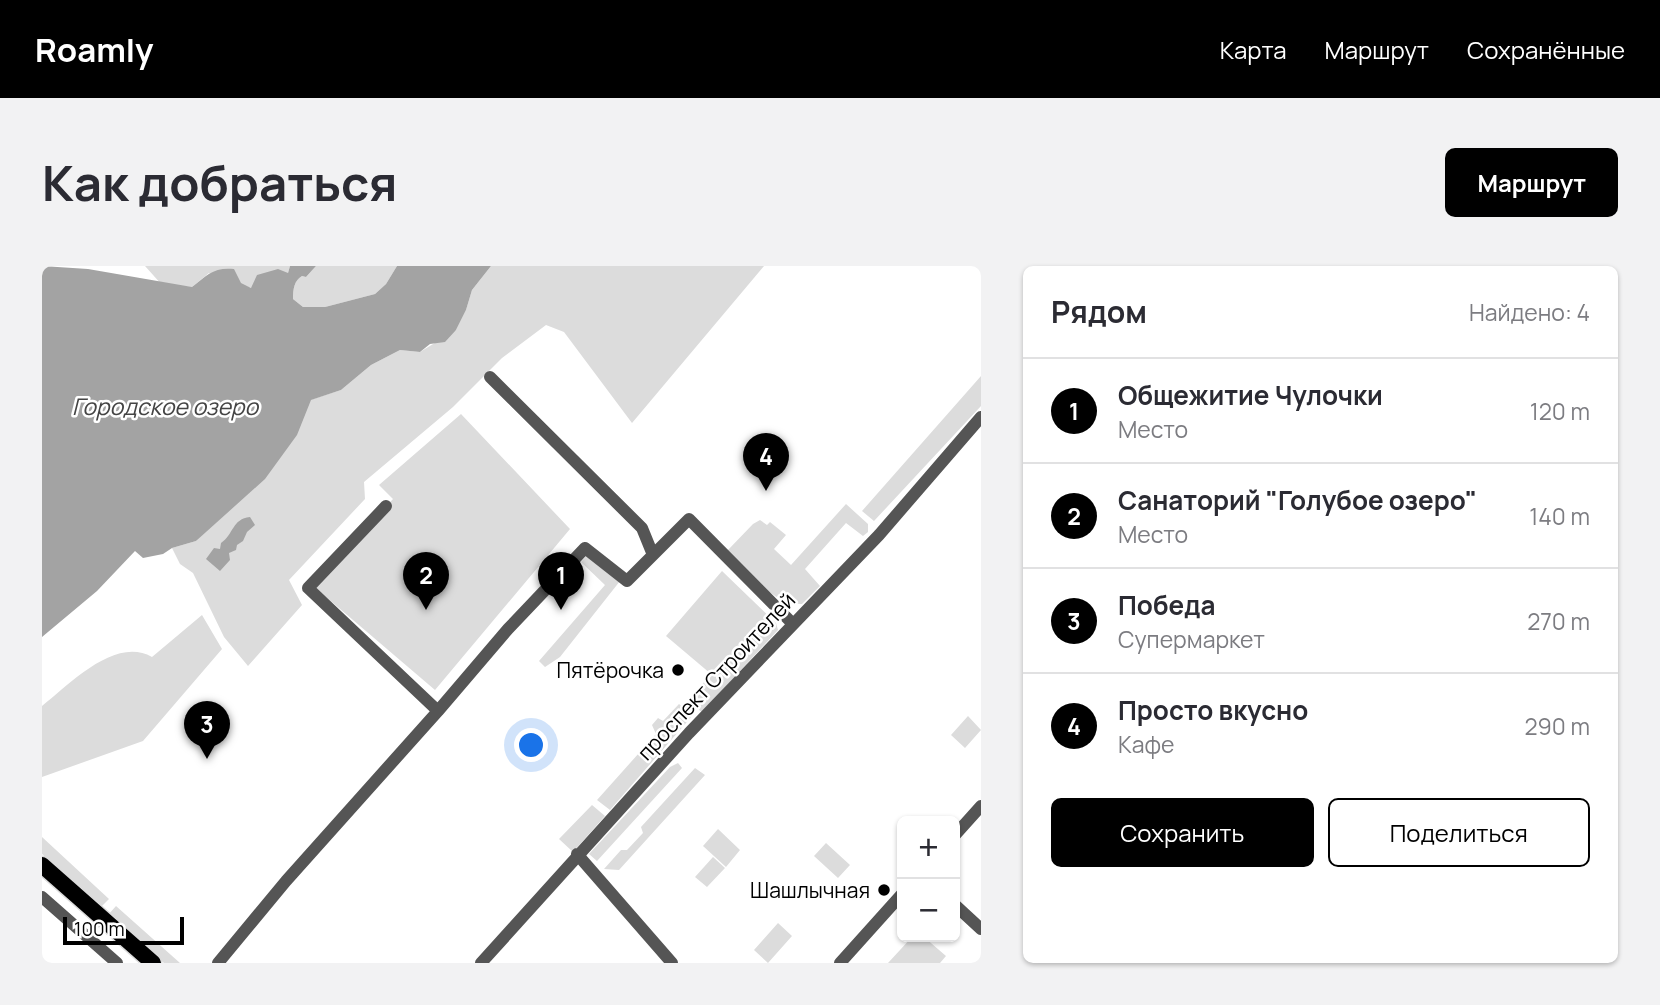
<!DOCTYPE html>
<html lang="ru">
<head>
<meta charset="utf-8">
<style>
  body { margin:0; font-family:Manrope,sans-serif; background:#f2f2f3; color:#2b2b33 }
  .controls { position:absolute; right:21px; bottom:21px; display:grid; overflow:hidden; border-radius:10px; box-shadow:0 2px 5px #0004 }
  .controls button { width:63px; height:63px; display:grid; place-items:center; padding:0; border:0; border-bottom:2px solid #e1e1e2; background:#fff; color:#2b2b33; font:35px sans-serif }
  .scale { position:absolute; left:21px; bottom:18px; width:121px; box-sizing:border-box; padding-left:7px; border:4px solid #000; border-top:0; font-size:19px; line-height:24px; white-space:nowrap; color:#000; -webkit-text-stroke:5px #fff; paint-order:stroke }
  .you { position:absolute; left:490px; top:480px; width:24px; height:24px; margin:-18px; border:5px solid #fff; border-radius:50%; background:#1a73e8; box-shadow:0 0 0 10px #1a73e833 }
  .badge { display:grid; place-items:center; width:46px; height:46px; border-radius:50%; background:#000; color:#fff; font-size:23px; font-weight:700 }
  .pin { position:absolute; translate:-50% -58px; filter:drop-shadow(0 2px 4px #0008) }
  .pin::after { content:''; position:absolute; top:37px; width:24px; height:21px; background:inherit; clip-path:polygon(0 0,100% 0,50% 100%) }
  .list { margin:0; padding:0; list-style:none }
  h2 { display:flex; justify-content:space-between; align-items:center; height:91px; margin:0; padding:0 28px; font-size:30px }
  h2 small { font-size:23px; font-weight:400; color:#7c7c81 }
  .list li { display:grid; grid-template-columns:46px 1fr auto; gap:21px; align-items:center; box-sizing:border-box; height:105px; padding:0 28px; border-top:2px solid #e1e1e2 }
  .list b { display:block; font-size:26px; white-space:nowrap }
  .list p { margin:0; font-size:23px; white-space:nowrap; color:#7c7c81 }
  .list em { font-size:23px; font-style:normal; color:#7c7c81 }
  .actions { display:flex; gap:14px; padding:21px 28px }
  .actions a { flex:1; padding:16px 0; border:2px solid #000; border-radius:10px; text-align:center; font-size:24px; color:#000 }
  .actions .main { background:#000; color:#fff }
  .map { position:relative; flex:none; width:939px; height:697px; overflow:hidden; border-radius:10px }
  header { display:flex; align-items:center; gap:42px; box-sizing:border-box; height:98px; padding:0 35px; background:#000; color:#fff }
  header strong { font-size:33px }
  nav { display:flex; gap:38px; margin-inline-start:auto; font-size:24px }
  .intro { display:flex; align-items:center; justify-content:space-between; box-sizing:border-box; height:168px; padding:0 42px }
  h1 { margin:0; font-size:49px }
  .button { padding:18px 32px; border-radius:10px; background:#000; color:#fff; font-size:24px; font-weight:700 }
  main { display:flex; gap:42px; padding:0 42px }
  aside { flex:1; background:#fff; border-radius:10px; box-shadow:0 2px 5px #0004 }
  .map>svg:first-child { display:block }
</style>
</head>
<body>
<header>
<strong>Roamly</strong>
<nav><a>Карта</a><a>Маршрут</a><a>Сохранённые</a></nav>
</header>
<div class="intro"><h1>Как добраться</h1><a class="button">Маршрут</a></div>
<main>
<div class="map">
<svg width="939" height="697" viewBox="0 0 939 697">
  <rect width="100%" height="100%" fill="#fff"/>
  <path fill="#dcdcdc" d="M103,0H248L246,7L209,22L167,7L150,21L120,19Z
    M274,0H355L344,18L333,28L283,41H261L251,33C251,23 252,15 260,10L264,11Z
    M449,0H722L590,157L522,66L504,59L460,92L411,141L322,216L323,233L247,314L260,339L206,400L182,371L151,307L138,298L130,282L154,275L264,145L268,134L299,124L329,99L358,84L378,86L414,64L424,44L430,24Z
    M939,110V140L832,255L820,245Z
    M419,148L528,263L393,424L270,319L351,233L337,219Z
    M804,238L826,258V266L821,270L804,257L763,303L778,320L760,338C729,339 706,304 685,285L711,258L718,254L725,259L728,256L744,269L732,283L749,299Z
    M546,288L578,315L518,391L503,401L497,395L563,319L539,296Z
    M680,305L734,357L736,364L660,446L645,436L669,408L624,370Z
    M160,349L180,383L101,475L0,511V440C28,418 73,370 110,391Z
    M637,438L651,449L568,544L555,534L614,468L610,459L616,452L621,455Z
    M926,450L939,464L923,482L909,469Z
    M636,497L640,502L555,595L547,588L628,501Z
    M653,502L663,509L577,604L562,603L579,584H585L601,567L599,561Z
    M550,539L563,550L531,586L517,573Z
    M676,563L698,584L684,601L661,580Z
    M0,571L67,633L59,641L0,588Z
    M784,577L808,599L796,612L772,590Z
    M671,591L683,602L665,621L653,611Z
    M74,640L138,697H122L66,649Z
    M736,657L750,670L726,697L712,684Z
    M870,671H882L904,690L898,697H846Z"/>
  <path fill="#a3a3a3" d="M0,0L46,3L150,21C165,9 172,1 192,3L199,17L209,22L215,9L236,3L246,7L248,0H274L264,11L260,10C252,15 251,23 251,33L261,41H283L333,28L344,18L355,0H449L430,24L424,44L414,64L403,76L388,78L378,86L358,84L329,99L299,124L269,134L255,169L223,213L154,275L130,282L121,288L101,292L93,285L55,325L0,371Z
    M208,251L213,259L205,266L201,275L195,279L194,284L187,287L188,294L178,305L164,293L172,282L178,283L179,277C192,268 190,253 208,251Z"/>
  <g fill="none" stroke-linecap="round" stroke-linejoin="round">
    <g stroke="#dbdbdb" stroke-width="19">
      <path id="major" d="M0,599L111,697"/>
    </g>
    <path stroke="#555" stroke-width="12" d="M448,111L600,262L611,289
      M344,240L266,322L396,445
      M913,569L939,540
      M535,588L630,697
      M0,631L75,697
      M913,639L939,663
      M176,697L244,615L396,445L466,363L543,282L585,315L647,253L750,357
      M439,697L647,467L837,269L939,151
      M798,697L860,628"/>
    <use href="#major" stroke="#000" stroke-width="16"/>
  </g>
  <g fill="#000" stroke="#fff" stroke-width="2.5">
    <circle cx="636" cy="404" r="7"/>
    <circle cx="842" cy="624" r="7"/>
  </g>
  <g text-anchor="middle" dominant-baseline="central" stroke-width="5" stroke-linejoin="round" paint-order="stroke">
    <g font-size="21" fill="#000" stroke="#fff" text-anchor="end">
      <text x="622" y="404">Пятёрочка</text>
      <text x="828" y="624">Шашлычная</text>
    </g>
    <g font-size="21" fill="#000" stroke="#fff">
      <text transform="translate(674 410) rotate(-47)">проспект Строителей</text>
    </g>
    <g font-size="23" font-style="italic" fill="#444" stroke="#fff">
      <text x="123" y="140">Городское озеро</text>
    </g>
  </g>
</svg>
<div class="controls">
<button>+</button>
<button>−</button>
</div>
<div class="scale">100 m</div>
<div class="you"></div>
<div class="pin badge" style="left:519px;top:344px">1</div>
<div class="pin badge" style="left:384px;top:344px">2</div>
<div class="pin badge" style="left:165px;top:493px">3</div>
<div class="pin badge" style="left:724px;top:225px">4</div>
</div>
<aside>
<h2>Рядом<small>Найдено: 4</small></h2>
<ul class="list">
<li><span class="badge">1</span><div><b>Общежитие Чулочки</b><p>Место</p></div><em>120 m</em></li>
<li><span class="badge">2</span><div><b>Санаторий &quot;Голубое озеро&quot;</b><p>Место</p></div><em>140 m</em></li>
<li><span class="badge">3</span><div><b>Победа</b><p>Супермаркет</p></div><em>270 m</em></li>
<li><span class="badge">4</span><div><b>Просто вкусно</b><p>Кафе</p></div><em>290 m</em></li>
</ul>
<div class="actions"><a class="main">Сохранить</a><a>Поделиться</a></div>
</aside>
</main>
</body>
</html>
